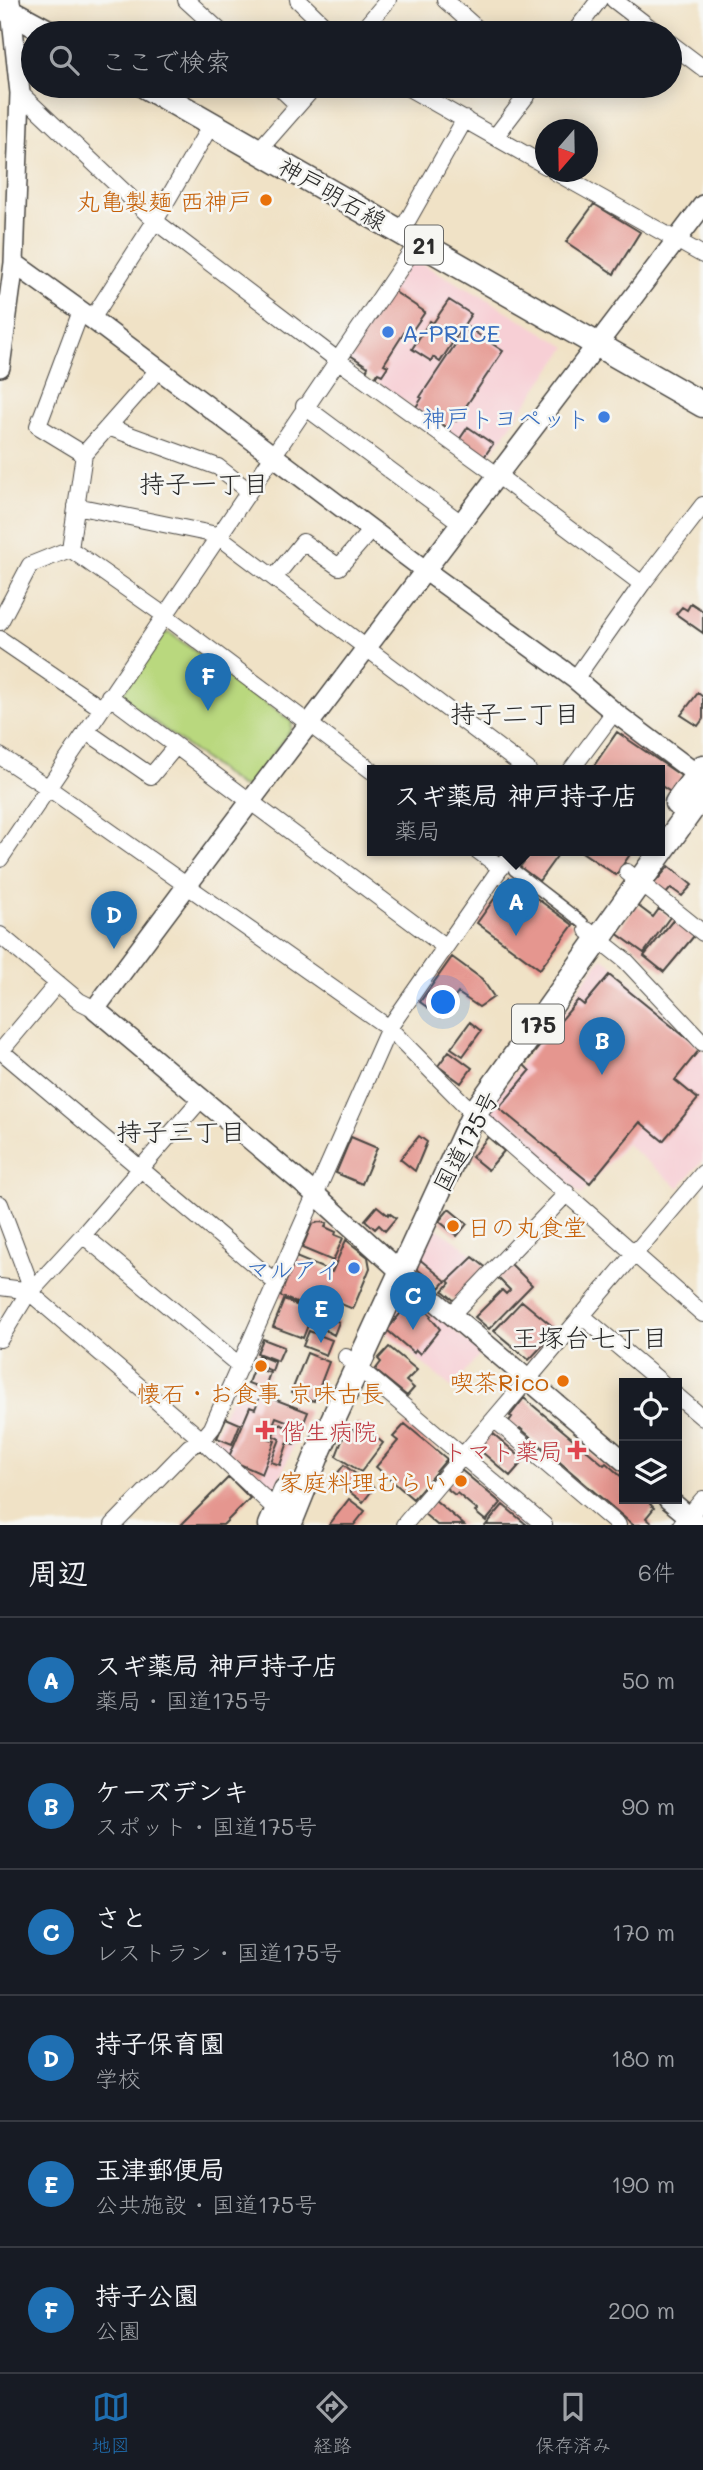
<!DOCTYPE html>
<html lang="ja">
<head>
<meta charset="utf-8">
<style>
  body { margin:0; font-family:Mali,"Klee One",sans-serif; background:#20242c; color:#f1f3f6 }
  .controls { position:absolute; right:21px; bottom:21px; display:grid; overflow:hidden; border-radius:0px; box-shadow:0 4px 18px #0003 }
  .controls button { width:63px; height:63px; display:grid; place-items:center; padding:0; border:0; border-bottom:2px solid #363941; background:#171b24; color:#f1f3f6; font:35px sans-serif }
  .compass { position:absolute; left:535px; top:119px; width:63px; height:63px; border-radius:50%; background:#171b24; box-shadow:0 4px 18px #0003; rotate:200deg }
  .you { position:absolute; left:444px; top:1003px; width:24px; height:24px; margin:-18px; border:5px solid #fff; border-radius:50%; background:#1a73e8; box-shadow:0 0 0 10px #1a73e833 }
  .badge { display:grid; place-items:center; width:46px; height:46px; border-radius:50%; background:#1f6fb2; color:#fff; font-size:23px; font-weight:700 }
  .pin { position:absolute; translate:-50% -58px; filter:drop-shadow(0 2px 4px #0008) }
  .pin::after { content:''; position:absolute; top:37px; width:24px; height:21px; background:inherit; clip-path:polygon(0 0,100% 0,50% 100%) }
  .popup { position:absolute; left:367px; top:765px; width:298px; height:91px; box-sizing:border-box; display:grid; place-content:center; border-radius:0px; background:#171b24; filter:drop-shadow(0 2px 5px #0005); font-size:23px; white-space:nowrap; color:#9ea1a6 }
  .popup b { font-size:26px; color:#f1f3f6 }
  .popup::after { content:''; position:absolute; left:50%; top:100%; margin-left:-14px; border:14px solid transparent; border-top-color:#171b24 }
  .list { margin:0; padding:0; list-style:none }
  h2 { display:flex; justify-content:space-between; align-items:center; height:91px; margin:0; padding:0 28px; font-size:30px }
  h2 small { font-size:23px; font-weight:400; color:#9ea1a6 }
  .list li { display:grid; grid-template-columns:46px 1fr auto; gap:21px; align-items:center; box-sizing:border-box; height:126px; padding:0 28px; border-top:2px solid #363941 }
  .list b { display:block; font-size:26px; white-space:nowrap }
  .list p { margin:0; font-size:23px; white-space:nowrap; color:#9ea1a6 }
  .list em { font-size:23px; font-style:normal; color:#9ea1a6 }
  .icon { flex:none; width:38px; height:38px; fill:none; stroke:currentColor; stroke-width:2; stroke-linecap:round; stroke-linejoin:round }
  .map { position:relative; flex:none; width:703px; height:1525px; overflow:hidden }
  .search { position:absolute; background:#171b24; box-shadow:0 4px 18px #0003; left:21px; right:21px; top:21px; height:77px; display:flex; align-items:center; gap:18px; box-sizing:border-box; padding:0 24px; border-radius:38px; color:#9ea1a6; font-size:26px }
  .sheet { height:847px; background:#171b24 }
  nav { display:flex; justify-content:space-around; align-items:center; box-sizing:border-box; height:98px; border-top:2px solid #363941; background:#171b24; font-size:19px; color:#9ea1a6 }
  nav a { display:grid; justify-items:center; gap:4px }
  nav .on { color:#1f6fb2 }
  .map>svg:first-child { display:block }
</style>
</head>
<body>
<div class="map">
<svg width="703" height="1525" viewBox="0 0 703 1525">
  <rect width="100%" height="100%" fill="#f6f6f2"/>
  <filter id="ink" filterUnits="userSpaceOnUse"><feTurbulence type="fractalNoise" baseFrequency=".0143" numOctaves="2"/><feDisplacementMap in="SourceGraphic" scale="14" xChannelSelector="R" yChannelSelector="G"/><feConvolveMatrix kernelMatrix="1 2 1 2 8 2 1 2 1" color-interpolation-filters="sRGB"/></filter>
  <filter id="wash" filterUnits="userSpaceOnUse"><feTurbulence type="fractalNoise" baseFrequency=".00686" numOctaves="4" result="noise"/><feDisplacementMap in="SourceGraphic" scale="28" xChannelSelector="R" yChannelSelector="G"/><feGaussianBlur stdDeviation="1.57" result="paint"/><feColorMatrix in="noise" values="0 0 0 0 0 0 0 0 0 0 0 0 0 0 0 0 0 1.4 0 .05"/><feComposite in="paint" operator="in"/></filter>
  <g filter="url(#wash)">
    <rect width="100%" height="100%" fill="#f0e2c6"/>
    <path fill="#f7cfd5" d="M413,259L485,298L567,347L486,460L348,361L346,354Z
      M602,958L610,963L703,1051V1160L679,1188L626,1144L581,1195L487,1111L537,1042L549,1032L573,1002L578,989Z
      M433,1226L462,1245L489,1270L456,1302L443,1291L450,1283L418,1256Z
      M411,1293L481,1353L452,1388L386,1333L401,1296Z
      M238,1381L309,1411L271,1498L209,1447Z"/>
    <path fill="#b9d87e" stroke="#728254" stroke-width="2" d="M170,633L292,722L291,730L248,787L240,786L125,700L123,692L163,634Z"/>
    <g id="blocks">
      <path fill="#e5968f" d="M594,204L640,232L614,274L566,242Z
        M392,290L425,312L412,331L407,328L384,364L388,366L382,375L378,373L375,378L366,372L368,367L350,355Z
        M449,300L471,314L440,362L433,357L431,361L412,349L430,321L433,323Z
        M467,327L503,351L456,421L454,419L448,428L416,407L422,398L420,397Z
        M468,427L493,444L484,457L459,440Z
        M691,603L703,611V633L676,614L682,607L687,610Z
        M698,693L703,697V719L698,726L681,715Z
        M617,732L683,777L672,793L660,785L659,770H591Z
        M533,850H550L557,856L539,881L520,867Z
        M579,850H633L616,875Z
        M669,866L692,885L682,896L671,888L664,896L652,886Z
        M509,878L573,925L540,969L477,923Z
        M637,905L653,917L659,909L670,917L644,953L616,933Z
        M674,919L694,936L664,972L644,956Z
        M452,957L482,979L494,997L479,1007L458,993L441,1017L420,1002Z
        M609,975L700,1049L675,1080L698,1099L663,1141L640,1122L590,1183L499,1108L530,1071L524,1065L578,1000L584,1005Z
        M470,1022L481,1031L463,1056L451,1048Z
        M449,1051L472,1068L461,1083L438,1066Z
        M419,1136L427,1142L415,1171L400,1159Z
        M351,1137L377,1148L362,1184L336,1173Z
        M488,1137L504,1151L488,1170L472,1157Z
        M377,1206L388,1215L389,1213L396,1218L385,1231L379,1225L375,1229L365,1220Z
        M449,1209L467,1224L457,1236L439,1221Z
        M319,1222L327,1223L325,1227L336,1232L335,1235L343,1238L333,1261L302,1248L312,1224Z
        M346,1240L368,1257L370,1268L353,1309L320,1295L313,1310L280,1296L296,1257L332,1272Z
        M473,1257L489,1270L456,1302L443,1291L450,1283L448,1281Z
        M418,1258L446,1281L440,1288L417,1269Z
        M509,1262L532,1285L489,1329L475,1317L502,1290L506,1294L510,1290L496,1276Z
        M412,1299L431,1315L430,1317L440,1329L420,1354L416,1350L414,1353L387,1330Z
        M284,1300L313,1312L303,1338L273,1327Z
        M522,1301L557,1330L529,1360L494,1331Z
        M318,1313L339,1322L334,1335L314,1324Z
        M309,1331L332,1340L326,1355L303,1346Z
        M263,1339L284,1347L278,1361L257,1353Z
        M389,1347L417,1370L406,1381L414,1388L407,1396L375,1370L381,1362L378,1359Z
        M307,1353L329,1362L314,1401L291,1393Z
        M258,1355L275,1362L272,1371L254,1364Z
        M254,1367L270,1373L264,1389L248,1383Z
        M261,1394L308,1412L302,1427L276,1417L268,1438L275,1441L262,1474L228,1459L250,1407L255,1409Z
        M524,1398L604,1465L606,1463L624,1479V1499H648L652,1502L650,1504L654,1508L646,1518L654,1525H633L520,1428L515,1432L507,1424L512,1417L510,1416Z
        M226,1418L240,1424L232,1444L217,1438Z
        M277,1423L299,1432L295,1444L288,1442L280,1465L271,1462L280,1439L273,1436Z
        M358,1423L383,1443L361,1472L336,1456L347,1428L355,1431Z
        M405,1424L447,1459L413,1499L376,1467L398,1441L393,1437Z
        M490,1431L524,1460L510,1476L476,1447Z
        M344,1465L374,1488L363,1502L333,1479Z
        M460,1469L501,1503L486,1521L475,1512L477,1510L457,1493L455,1495L445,1487Z
        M229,1477L250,1498L223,1525H181Z
        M349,1499L365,1511L354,1525H329Z
        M435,1500L464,1525H437L423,1513Z
        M503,1505L527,1525H486Z"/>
    </g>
  </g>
  <g filter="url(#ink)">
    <use href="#blocks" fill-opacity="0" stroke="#494642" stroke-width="2"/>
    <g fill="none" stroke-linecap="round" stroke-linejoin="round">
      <g stroke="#494642" stroke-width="13">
        <path id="pedestrian" d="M514,870L583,923"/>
      </g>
      <g stroke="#494642" stroke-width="18">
        <path id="minor" d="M186,0L222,33
          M298,0L332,33
          M445,0L482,33
          M614,0L657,33
          M360,33L388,0
          M574,33L599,0
          M670,43L703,68
          M278,86L298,105
          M405,86L546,166
          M20,93L155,221L336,359L497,475L642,584
          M495,137L534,86
          M258,151L315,86
          M555,172L703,255
          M401,232L465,119
          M81,311L38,426L84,454
          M92,319L155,221L212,123
          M304,406L461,523
          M108,427L218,467L249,491
          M76,506L217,535L528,770
          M70,549L84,454L159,369
          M274,578L303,542L339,567L371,530
          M0,622L30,565L70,549L164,615L372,771
          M0,639L101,708
          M575,679L642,584L703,505
          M109,696L444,946
          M86,731L151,776L176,746
          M0,756L47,787L389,1028L463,1103L703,1314
          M571,770L614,712
          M477,850L501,868
          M0,859L418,242
          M627,872L703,933
          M587,930L626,961L703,1043
          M0,935L79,1001L95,1009
          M1,1051L276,1283
          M0,1052L58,983
          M0,1204L35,1297L202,1440L281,1514
          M83,1235L240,1366
          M0,1287L32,1291
          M452,1314L567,1193
          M581,1315L662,1383
          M0,1339L25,1298L83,1235L201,1099
          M346,1357L544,1525
          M677,1396L703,1418
          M494,1419L618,1525
          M113,1525L189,1447L202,1440L212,1428L389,1028L513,850
          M404,1525L703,1173
          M681,1525L703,1499"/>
      </g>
      <g stroke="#494642" stroke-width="22">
        <path id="tertiary" d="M14,263L92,319L426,571L575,679L614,712L703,779
          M0,367L14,263L20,93L10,1
          M624,1461L400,1271L316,1195L95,1009C295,739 500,473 703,205
          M668,1499L699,1525"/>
      </g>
      <g stroke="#494642" stroke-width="27">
        <path id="primary" d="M0,6L50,33
          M145,86L703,405"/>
      </g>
      <g stroke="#494642" stroke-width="27">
        <path id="trunk" d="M677,803L703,767
          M271,1525L286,1490
          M289,1525L320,1448L475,1112L703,793"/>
      </g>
      <use href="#pedestrian" stroke="#fff" stroke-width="10"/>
      <use href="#minor" stroke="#fff" stroke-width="16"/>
      <use href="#tertiary" stroke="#fff" stroke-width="19"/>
      <use href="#primary" stroke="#fff" stroke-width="24"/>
      <use href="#trunk" stroke="#fff" stroke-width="24"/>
    </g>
  </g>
  <g fill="#e8710a" stroke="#f6f6f2" stroke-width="2.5">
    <circle cx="266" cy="200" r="7"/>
    <circle cx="453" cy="1226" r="7"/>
    <circle cx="261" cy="1366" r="7"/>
    <circle cx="563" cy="1381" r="7"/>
    <circle cx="461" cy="1481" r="7"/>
  </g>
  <g fill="#3f7fe0" stroke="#f6f6f2" stroke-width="2.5">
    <circle cx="388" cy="332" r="7"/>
    <circle cx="604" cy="417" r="7"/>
    <circle cx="354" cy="1268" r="7"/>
  </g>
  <g fill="#e0444e" stroke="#f6f6f2" stroke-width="2.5">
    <path d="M261.5 1419.5h7v7h7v7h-7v7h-7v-7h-7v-7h7z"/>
    <path d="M573.5 1439.5h7v7h7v7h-7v7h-7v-7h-7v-7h7z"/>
  </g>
  <g text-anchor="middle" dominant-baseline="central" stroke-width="5" stroke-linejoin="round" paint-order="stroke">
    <g fill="#f6f6f2" stroke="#686867" stroke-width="2">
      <rect x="405" y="225.5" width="38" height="39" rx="5"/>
      <rect x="512" y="1004.5" width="52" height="39" rx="5"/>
    </g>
    <g font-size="23" font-weight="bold" fill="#2b2b2b">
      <text x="424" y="245">21</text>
      <text x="538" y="1024">175</text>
    </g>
    <g font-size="24" fill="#2b2b2b" stroke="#f6f6f2">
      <text transform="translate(333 193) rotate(30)">神戸明石線</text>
      <text transform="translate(465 1141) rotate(-62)">国道175号</text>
    </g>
    <g font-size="24" fill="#c56008" stroke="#f6f6f2" text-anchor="end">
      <text x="252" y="200">丸亀製麺 西神戸</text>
      <text x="467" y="1226" text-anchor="start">日の丸食堂</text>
      <text x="549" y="1381">喫茶Rico</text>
      <text x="261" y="1392" text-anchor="middle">懐石・お食事 京味古長</text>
      <text x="447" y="1481">家庭料理むらい</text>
    </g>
    <g font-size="24" fill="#366cbe" stroke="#f6f6f2" text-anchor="end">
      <text x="402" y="332" text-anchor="start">A-PRICE</text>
      <text x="590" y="417">神戸トヨペット</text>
      <text x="340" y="1268">マルアイ</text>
    </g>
    <g font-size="24" fill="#be3a42" stroke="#f6f6f2" text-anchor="start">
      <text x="281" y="1430">偕生病院</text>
      <text x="563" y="1450" text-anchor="end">トマト薬局</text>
    </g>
    <g font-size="26" fill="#2b2b2b" stroke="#f6f6f2">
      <text x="204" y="483">持子一丁目</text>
      <text x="515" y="713">持子二丁目</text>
      <text x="181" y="1131">持子三丁目</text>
      <text x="590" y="1337">王塚台七丁目</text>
    </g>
  </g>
</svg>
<div class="controls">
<button><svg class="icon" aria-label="locate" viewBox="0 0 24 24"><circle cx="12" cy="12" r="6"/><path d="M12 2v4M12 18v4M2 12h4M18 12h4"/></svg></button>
<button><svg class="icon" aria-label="layers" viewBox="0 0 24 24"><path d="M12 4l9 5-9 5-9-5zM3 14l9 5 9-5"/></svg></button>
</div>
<svg class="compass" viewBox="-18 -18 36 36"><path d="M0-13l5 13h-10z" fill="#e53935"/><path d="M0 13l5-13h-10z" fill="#9ea1a6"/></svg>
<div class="you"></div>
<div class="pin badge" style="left:516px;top:936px">A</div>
<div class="popup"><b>スギ薬局 神戸持子店</b>薬局</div>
<div class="pin badge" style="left:602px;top:1075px">B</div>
<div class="pin badge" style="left:413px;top:1330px">C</div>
<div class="pin badge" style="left:114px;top:949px">D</div>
<div class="pin badge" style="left:321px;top:1343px">E</div>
<div class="pin badge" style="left:208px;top:711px">F</div>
<div class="search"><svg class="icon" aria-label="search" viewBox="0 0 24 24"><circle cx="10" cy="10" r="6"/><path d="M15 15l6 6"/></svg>ここで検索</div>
</div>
<section class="sheet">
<h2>周辺<small>6件</small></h2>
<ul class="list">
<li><span class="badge">A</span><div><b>スギ薬局 神戸持子店</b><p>薬局 · 国道175号</p></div><em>50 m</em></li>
<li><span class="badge">B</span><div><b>ケーズデンキ</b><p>スポット · 国道175号</p></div><em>90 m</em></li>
<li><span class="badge">C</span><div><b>さと</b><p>レストラン · 国道175号</p></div><em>170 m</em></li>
<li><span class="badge">D</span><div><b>持子保育園</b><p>学校</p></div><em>180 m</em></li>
<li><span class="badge">E</span><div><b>玉津郵便局</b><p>公共施設 · 国道175号</p></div><em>190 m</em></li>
<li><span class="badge">F</span><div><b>持子公園</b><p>公園</p></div><em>200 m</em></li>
</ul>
</section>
<nav>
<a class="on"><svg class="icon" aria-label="map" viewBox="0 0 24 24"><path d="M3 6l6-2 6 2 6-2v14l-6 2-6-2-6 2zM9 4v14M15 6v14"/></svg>地図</a>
<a><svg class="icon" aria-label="directions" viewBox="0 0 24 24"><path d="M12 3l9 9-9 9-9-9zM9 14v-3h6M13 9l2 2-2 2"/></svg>経路</a>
<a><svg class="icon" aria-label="saved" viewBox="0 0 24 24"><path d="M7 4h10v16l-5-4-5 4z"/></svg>保存済み</a>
</nav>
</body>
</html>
